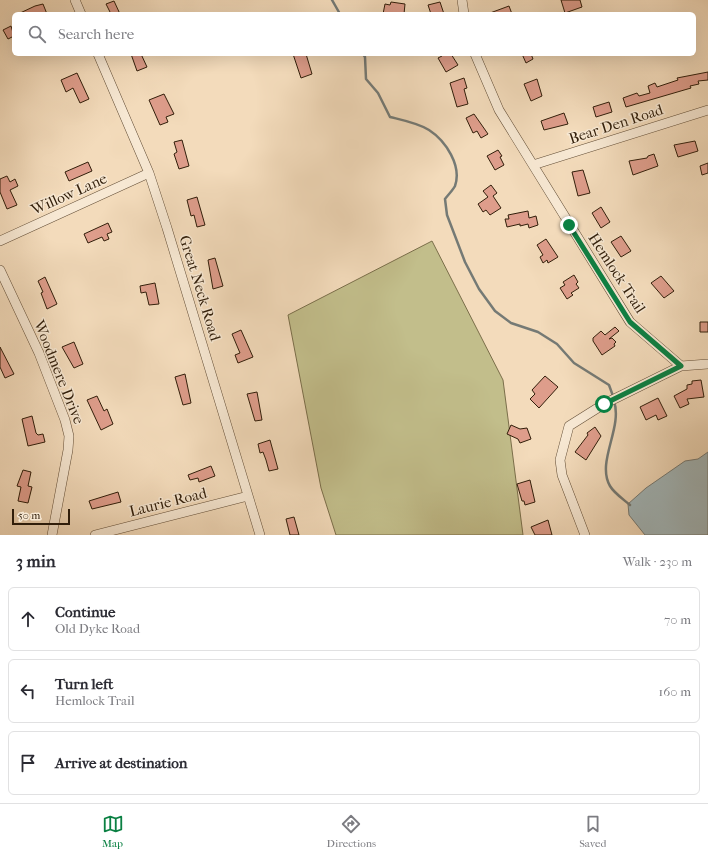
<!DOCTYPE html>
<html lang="en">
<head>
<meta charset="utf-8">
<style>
  body { margin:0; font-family:"IM FELL French Canon",serif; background:#f7f7f7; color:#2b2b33 }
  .scale { position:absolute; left:12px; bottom:10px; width:58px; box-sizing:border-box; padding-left:4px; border:2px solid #311e0a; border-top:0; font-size:11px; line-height:14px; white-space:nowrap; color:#311e0a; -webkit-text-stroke:3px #f7e8d3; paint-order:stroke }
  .stop { position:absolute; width:12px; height:12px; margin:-9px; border:3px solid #0b8043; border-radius:50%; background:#fff }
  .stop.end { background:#0b8043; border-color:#fff; box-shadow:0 1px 4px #0008 }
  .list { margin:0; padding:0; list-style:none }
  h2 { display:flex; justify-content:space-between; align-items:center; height:52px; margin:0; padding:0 16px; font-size:17px }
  h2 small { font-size:13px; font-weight:400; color:#7c7c81 }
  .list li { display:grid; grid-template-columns:26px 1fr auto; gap:12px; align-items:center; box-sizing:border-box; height:64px; margin:0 8px 8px; padding:0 8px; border:1px solid #e1e1e2; border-radius:6px }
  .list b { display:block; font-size:15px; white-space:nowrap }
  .list p { margin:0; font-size:13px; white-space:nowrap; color:#7c7c81 }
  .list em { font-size:13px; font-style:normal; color:#7c7c81 }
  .icon { flex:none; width:22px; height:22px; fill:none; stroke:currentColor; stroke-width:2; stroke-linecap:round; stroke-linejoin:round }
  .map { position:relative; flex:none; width:708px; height:535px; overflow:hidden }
  .search { position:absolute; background:#fff; box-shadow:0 4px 16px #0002; left:12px; right:12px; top:12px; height:44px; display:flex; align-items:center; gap:10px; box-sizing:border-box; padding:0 14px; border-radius:6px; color:#7c7c81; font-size:15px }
  .sheet { height:268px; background:#fff }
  nav { display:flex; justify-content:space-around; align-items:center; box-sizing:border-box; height:56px; border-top:1px solid #e1e1e2; background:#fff; font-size:11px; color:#7c7c81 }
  nav a { display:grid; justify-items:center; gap:2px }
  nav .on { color:#0b8043 }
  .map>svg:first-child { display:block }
</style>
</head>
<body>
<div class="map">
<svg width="708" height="535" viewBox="0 0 708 535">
  <rect width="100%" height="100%" fill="#f3dbbb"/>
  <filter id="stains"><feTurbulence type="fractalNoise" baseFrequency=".005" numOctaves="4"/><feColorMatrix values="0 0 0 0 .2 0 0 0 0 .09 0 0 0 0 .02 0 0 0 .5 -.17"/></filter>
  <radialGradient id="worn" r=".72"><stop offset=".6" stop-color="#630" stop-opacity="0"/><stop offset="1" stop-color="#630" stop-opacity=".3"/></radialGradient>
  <path fill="#c2be8b" stroke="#7a6e4a" d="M432,241L503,380L523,535H336L321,488L288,315Z"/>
  <path fill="#a2b8bc" stroke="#757a75" d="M708,452V535H645L629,515L628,504L646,488L685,461L698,459Z"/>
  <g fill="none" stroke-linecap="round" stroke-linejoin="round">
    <path stroke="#757a75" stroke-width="2.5" d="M332,0L340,14
      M363,54L365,57L366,79L378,93L390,117C402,120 418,123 429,130C446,141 462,166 455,186C453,190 448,195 445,199L447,215L465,262L479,289L495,311L511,323L538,332L557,344L574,363L609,385L613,396
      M614,401C623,428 596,462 610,486C614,493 623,499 630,505"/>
  </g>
  <path fill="#de9d8b" stroke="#311e0a" d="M561,0H580L582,7L565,13Z
    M114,1L120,14H111L106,4Z
    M391,2L405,4L404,14H383L385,4L390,5Z
    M440,2L444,14H431L428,5Z
    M43,4L47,14H18L35,6Z
    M509,6L512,14H490V13Z
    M11,26L14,36L8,39L3,30Z
    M131,54H141L147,67L137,71Z
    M293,54H306L312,74L301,78Z
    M441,54H451L458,65L446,72L438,58L442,56Z
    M522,54H531L533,59L526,63Z
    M708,72V80L698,81L699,84L690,86L691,88L626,107L623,98L637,93L639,96L650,93L648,86L655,83L657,87L678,80L677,78Z
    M77,73L89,99L80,103L73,88L66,92L61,80Z
    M464,78L467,88L464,89L468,104L457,107L450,83Z
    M537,79L542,96L531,101L524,84Z
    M164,94L174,114L166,117L168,122L160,125L149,100Z
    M609,102L612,112L596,117L593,107Z
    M564,113L568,124L544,130L541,121Z
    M474,114L488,134L481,138L477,131L473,133L466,118Z
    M182,140L189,166L179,169L174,154L177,152L174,142Z
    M695,141L698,151L678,157L674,145Z
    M498,150L502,156L500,157L504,165L495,170L487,156Z
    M654,154L658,166L633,175L629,161L647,158L648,156Z
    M88,162L92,171L69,181L65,172Z
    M708,163V173L702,175L700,166Z
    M583,170L590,193L578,196L572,172Z
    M7,176L10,182L15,179L18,186L10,190L17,205L7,209L0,192V179Z
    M491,185L497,193L493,196L501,208L490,215L486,210L483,212L478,204L488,197L483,191Z
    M197,197L205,225L197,227L194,215L191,216L187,200Z
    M601,207L610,222L601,228L592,213Z
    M528,211L529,218L536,216L538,225L529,228L528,224L520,226V224L507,227L505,219H509L508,215Z
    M108,223L112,232L107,234L109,239L104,241L102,237L88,243L84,234Z
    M621,236L631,251L621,257L611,242Z
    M546,239L558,257L548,263L547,260L543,263L540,257L543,255L537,245Z
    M215,258L223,286L213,289L208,260Z
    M574,275L578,282L576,284L579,288L571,293L573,295L567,299L560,288L565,285L563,282Z
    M661,276L674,291L664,298L651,283Z
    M45,277L57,304L47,309L41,293L43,292L38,281Z
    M155,283L159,304L149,305L146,292L141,293L140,286Z
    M700,322H708V332H700Z
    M615,327L619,331L609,339L612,338L616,342L614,344L615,346L602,355L593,341V338L601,331L605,335Z
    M241,330L253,357L238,363L235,355L240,353L232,334Z
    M74,342L83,364L74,368L62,347Z
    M0,347L14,374L5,378L0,367Z
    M185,374L191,403L183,405L175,377Z
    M545,376L558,387L539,408L530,399L535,394L532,390Z
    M701,380L704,397L687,399L689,404L680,408L674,396L687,389V385L692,384V381Z
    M257,392L262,420L255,421L247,394Z
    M97,396L104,411L107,409L113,424L101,430L87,400Z
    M658,398L667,416L658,420L656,415L646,420L640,407Z
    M32,416L36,433L38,435L43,434L45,442L28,446L22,419Z
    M511,425L520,429L527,428L531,439L520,443L518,439L507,434Z
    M595,427L601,436L586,460L575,452L588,435L587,433Z
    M270,440L278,469L269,471L266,460L263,452L260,453L258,444Z
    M211,466L215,476L199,482L198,478L190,480L188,475Z
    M23,470L31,472L28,486L32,487L28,503L18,501L21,487L17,486Z
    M530,480L535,502L525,505L524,501H522L517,484Z
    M118,492L121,502L92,509L89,501Z
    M294,517L299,535H290L286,519Z
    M548,520L552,535H535L531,527Z"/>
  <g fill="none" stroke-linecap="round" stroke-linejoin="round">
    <g stroke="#624d36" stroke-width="10">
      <path id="minor" d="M75,0L81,14
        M462,0L464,14
        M98,54L149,173L167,228L260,535
        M475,54L499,110L630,322L681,366L708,364
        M533,165L708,110
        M0,241L149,173
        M0,270L39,353L65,420L69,436L68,450L52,535
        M95,535L248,496
        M585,535L562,475L560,460L569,426L604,404L681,366"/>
    </g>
    <use href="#minor" stroke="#f7e8d3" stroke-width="9"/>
  </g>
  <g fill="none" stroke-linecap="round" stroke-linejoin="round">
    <path stroke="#0b8043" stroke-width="5" d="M569,225L630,322L681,366L604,404"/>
  </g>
  <g text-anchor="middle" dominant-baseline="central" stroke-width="3" stroke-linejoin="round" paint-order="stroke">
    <g font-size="15" fill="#311e0a" stroke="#f7e8d3">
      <text transform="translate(616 124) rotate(-18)">Bear Den Road</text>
      <text transform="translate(69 194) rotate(-24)">Willow Lane</text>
      <text transform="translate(617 273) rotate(57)">Hemlock Trail</text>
      <text transform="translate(200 288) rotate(73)">Great Neck Road</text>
      <text transform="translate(59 372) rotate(68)">Woodmere Drive</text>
      <text transform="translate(168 502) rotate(-14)">Laurie Road</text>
    </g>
  </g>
  <rect width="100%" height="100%" filter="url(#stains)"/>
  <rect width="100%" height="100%" fill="url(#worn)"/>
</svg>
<div class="scale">50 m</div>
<div class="stop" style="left:604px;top:404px"></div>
<div class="stop end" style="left:569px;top:225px"></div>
<div class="search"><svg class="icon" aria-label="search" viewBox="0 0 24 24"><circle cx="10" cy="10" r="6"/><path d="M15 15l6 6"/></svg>Search here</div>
</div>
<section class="sheet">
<h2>3 min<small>Walk · 230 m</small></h2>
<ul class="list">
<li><svg class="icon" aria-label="ahead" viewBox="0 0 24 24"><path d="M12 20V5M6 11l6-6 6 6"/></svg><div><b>Continue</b><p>Old Dyke Road</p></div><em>70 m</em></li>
<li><svg class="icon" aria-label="left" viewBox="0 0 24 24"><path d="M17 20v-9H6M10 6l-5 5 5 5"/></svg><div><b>Turn left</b><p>Hemlock Trail</p></div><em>160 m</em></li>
<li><svg class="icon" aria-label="arrive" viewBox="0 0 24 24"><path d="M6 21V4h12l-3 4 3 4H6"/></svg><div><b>Arrive at destination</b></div></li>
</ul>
</section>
<nav>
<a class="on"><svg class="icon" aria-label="map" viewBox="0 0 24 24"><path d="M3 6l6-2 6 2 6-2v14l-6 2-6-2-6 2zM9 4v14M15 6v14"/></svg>Map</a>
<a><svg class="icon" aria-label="directions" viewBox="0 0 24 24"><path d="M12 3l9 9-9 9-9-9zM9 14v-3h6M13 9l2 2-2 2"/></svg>Directions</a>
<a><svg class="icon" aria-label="saved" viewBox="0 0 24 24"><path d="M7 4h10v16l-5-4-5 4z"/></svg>Saved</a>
</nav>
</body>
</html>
